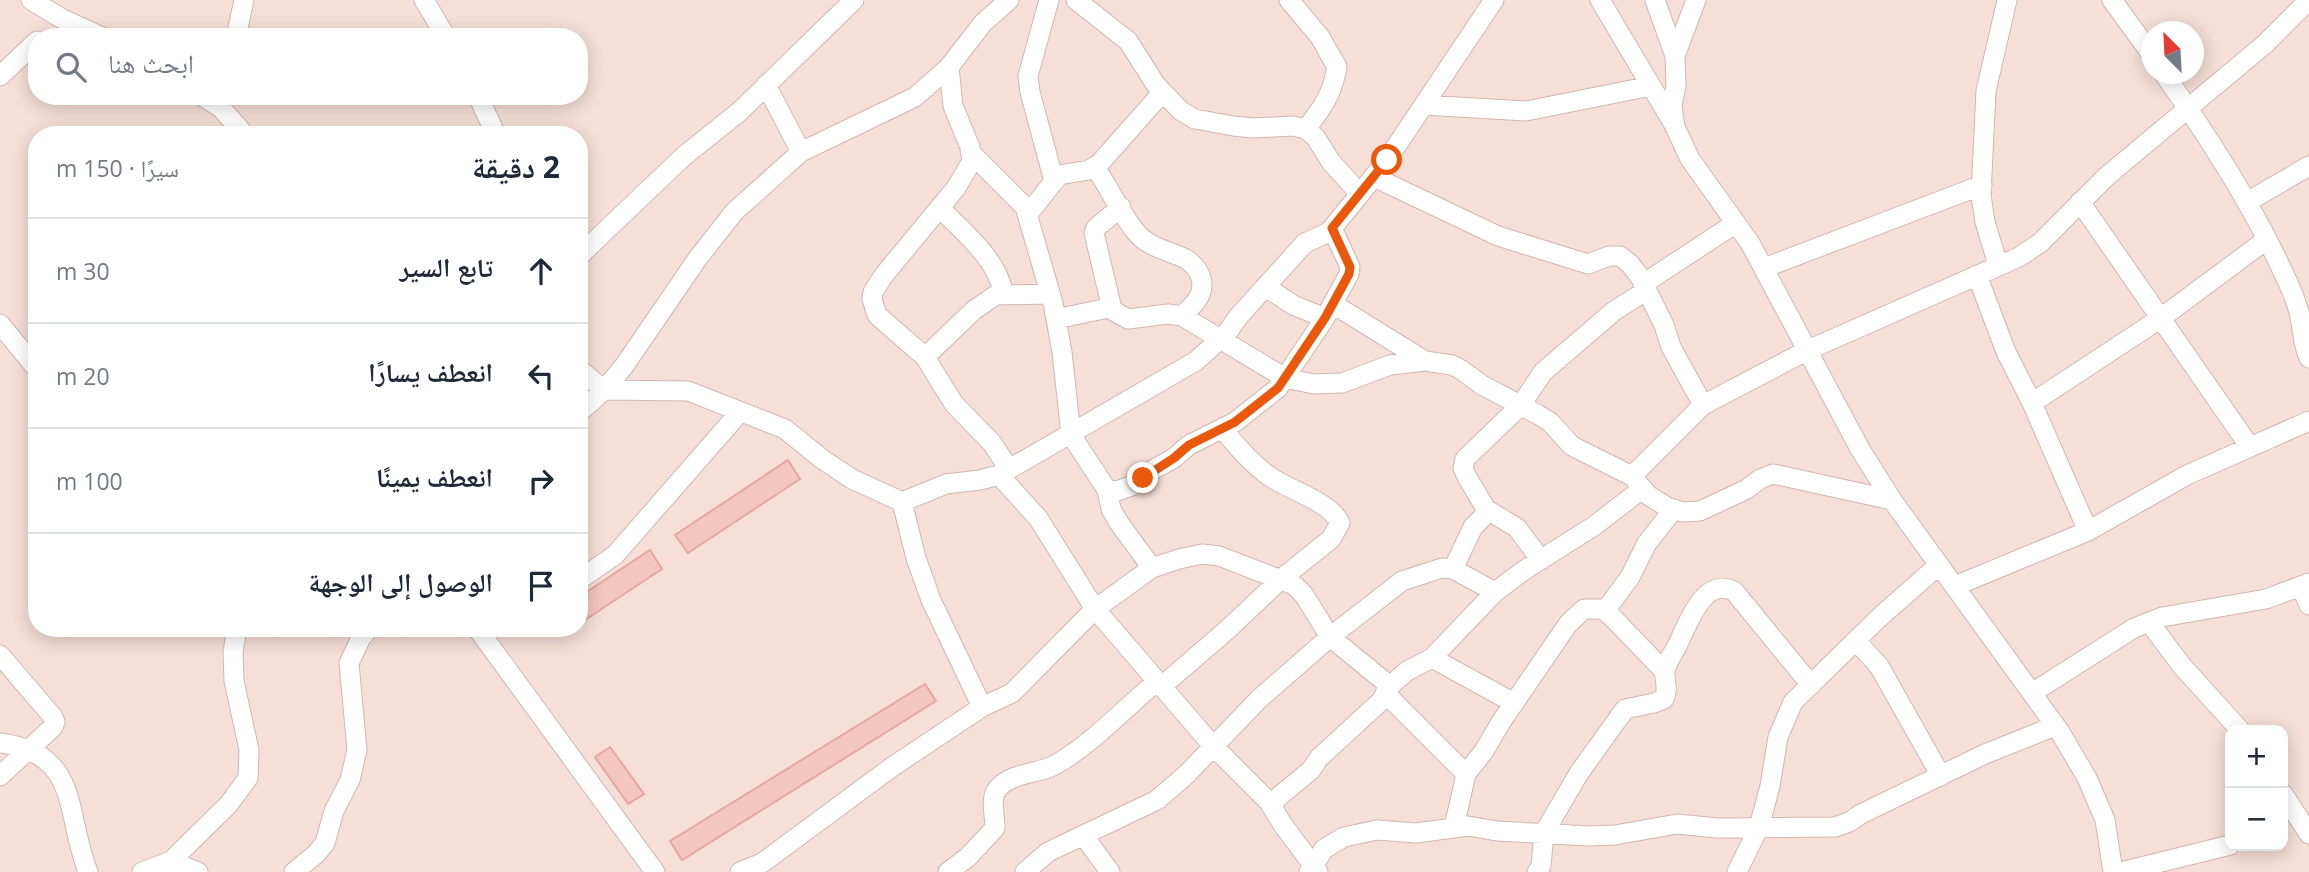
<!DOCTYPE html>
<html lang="ar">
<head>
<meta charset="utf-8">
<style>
  body { margin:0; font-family:"Open Sans","Noto Naskh Arabic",sans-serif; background:#f2f2f3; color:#1f2937; direction:rtl }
  .controls { position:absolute; right:21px; bottom:21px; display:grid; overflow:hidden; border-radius:14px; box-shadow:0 4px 18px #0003 }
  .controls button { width:63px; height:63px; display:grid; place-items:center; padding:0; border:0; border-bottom:2px solid #e0e1e3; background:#fff; color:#1f2937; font:35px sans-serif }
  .compass { position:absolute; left:2141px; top:21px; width:63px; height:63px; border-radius:50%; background:#fff; box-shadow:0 4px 18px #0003; rotate:336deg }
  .stop { position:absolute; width:21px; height:21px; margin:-16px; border:5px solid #ea580c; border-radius:50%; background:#fff }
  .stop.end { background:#ea580c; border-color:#fff; box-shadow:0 2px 7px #0008 }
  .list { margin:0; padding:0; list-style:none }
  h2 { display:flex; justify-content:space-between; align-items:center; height:91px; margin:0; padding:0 28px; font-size:30px }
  h2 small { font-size:23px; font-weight:400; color:#747a83 }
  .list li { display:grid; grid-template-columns:46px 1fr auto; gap:21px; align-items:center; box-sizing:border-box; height:105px; padding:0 28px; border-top:2px solid #e0e1e3 }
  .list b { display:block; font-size:26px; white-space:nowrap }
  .list em { font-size:23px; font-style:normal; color:#747a83 }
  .icon { flex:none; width:38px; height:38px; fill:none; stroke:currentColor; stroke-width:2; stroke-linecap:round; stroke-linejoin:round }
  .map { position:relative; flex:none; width:2309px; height:872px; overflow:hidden; direction:ltr }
  .search { position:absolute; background:#fff; box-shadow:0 4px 18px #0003; left:28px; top:28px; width:560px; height:77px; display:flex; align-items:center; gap:18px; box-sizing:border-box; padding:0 24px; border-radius:28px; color:#747a83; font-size:26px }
  .panel { position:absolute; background:#fff; box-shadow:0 4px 18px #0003; left:28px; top:126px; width:560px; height:511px; border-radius:28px; direction:rtl }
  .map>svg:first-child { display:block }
</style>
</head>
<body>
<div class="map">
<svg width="2309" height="872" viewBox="0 0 2309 872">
  <rect width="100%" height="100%" fill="#fdefe8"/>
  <path fill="#f5dfd6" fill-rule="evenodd" d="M0,0H2309V872H0ZM2152,32H2194V74H2152ZM37,37H579V96H37ZM37,135H579V628H37ZM2230,730H2283V846H2230Z"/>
  <path fill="#f3c6bf" stroke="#e6a79f" stroke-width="2" d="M788,460L800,479L688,553L675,535Z
    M650,550L662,569L579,624V597Z
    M925,684L936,701L682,860L670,841Z
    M610,747L644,794L628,804L595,757Z"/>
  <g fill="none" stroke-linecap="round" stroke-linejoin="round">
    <g stroke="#d2b6b0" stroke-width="21">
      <path id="minor" d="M31,0L61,18L102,37
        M424,0L446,37
        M1049,0L1028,76L1030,92L1054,181
        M1076,0L1128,41L1156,85L1181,111L1195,119L1233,126L1253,128L1293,126L1306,129L1316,138L1331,162L1360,194
        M1289,0L1320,37L1337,67C1332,95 1323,107 1306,129
        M1600,0L1673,123
        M1655,0L1675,56L1676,86L1672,105L1675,127L1690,159L1750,243L1860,449L1892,500L2060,732L2087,778L2105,820L2113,872
        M2112,0L2152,55
        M236,37L244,0
        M1675,56L1696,0
        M949,67L953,106L970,147L972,161L956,188L884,275L873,292L872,299L877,315L925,357L954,404L992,443L1009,469
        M2164,74C2208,136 2251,202 2283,272C2289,284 2295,298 2299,312C2303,328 2302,343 2309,358
        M0,76L37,41
        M766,85L801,152
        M202,96L221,108L245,135
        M478,96L496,135
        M1424,105L1526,111L1651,86
        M970,152L1025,207L1053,303L1062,352L1071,435L1107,490L1111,509L1119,523L1152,568
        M1095,167C1108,186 1121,214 1135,231C1148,248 1168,250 1186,259C1193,263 1197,269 1200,275C1207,294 1194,304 1182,316
        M1374,177L1498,236L1588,264L1609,256H1620L1630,264L1640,277L1664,325L1671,347L1703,405
        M2080,202L2250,447
        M2247,202L2309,166
        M940,208C965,234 997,258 1004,295
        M1028,214L1059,175L1089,170L1099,164L1162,93
        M579,256L684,156L739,112L854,0
        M1998,265L1985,222L1981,195L1986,91L2007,0
        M1764,268L1982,185
        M1977,275L2006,352L2032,403L2088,531
        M1643,284L1736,223
        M1266,287L1293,305L1325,318
        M1333,304L1425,361L1452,365L1460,369L1482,385L1537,414L1550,422L1572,446L1632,476L1648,495L1667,507L1683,512L1700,511L1747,489L1760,479L1773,474L1892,500
        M1112,309L1094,233L1096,228L1121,207
        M1056,319L1108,308L1128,319L1168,314L1182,316L1285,378L1314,384L1342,383L1390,365L1425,361
        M0,324L37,369
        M925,357L974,310L996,295L1050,294
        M579,369L604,390L688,391L785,429L822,459L852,479L902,502L946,484L980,480L999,475L1196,361L1227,333L1238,317L1305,243L1329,232L1360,194L1387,160L1494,0
        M2032,403L2161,318L2266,240
        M579,413L604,390L624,366L698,258L734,212L801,152L915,97L949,67L983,23L1009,0
        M999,475L1038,518L1095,609L1213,746L1269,802L1283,825L1318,872
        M1632,476L1703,405L1808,350L2019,257L2040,243L2107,176L2265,44L2309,0
        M1107,490L1117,491L1134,485L1151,471L1174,458L1189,445L1235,422L1278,388L1325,318L1349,274L1350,267L1332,228
        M902,502L916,558L931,600L982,707
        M1541,560L1517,528L1486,509L1467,477L1463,468L1465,459L1521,405L1543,372L1614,311L1647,290
        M1453,569L1473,527L1485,515L1486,509
        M579,580L615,555L740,412
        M1955,586L2088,531L2187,475L2309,421
        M2301,586L2309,605
        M1605,611L1630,577L1647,543L1674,509
        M2149,622L2182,666L2240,730
        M477,628L655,872
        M1856,641L1879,666L1941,776
        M0,655L53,717L55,722L53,727L0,776
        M1432,658L1514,703
        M1161,687L1227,630L1281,579L1331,539L1340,523C1330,501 1288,490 1269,476C1251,463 1237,446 1223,430
        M1385,693L1466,774
        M2032,693L2134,628L2162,617L2266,599L2309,583
        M0,743C81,753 65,814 88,872
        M2283,794L2309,834
        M1270,804L1311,770L1319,758L1381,701L1390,686L1407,671L1432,658L1495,592L1526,569L1594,526L1642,489
        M1454,827L1466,774L1484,751L1501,722L1568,624L1584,609H1602L1611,616L1665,672
        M1083,835L1110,872
        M171,861L198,872
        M142,872L171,861L229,804L248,778L249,750L234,681L233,652L237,628
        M294,872L316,854L325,843L334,811L350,780L357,750L349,663L361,638L369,628
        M740,872L762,863L892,767L982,707L1012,693L1095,609L1152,568L1179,559L1202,554L1219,556L1294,585L1304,595L1330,637L1390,686
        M948,872L968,857L995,828C995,814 989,797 999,787C1014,772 1038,774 1055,765C1093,743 1123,710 1156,682
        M1025,872L1048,852L1157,800L1187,774L1259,699L1330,637L1402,581L1442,568L1453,569L1495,592
        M1309,872L1324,849L1344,837L1377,830L1416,833L1468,826L1497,831L1589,836L1615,835L1677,824L1717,828L1835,827L1849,822L1861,814L1985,754L2055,726
        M1537,872L1541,866L1544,833L1579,773L1625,709L1654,703L1664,699C1669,689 1664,682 1665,672C1666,663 1673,654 1677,646C1687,626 1703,576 1734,591L1811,685
        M1737,872L1759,827L1770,786L1778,737L1793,702L1882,615L1939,565
        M2121,872L2230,845"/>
    </g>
    <use href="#minor" stroke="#fff" stroke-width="19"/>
  </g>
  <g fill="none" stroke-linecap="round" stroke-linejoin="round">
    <path stroke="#ea580c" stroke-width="9" d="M1143,478L1174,458L1189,445L1235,422L1278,388L1325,318L1349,274L1350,267L1332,228L1387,160"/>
  </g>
</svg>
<div class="controls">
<button>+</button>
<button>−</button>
</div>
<svg class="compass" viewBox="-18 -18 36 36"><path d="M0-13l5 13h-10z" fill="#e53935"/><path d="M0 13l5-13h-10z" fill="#747a83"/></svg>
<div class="stop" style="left:1387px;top:160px"></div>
<div class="stop end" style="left:1143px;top:478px"></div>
<div class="search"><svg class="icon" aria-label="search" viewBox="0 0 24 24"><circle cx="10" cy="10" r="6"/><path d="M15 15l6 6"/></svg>ابحث هنا</div>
<section class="panel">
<h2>2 دقيقة<small>سيرًا · 150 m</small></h2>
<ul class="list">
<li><svg class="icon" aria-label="ahead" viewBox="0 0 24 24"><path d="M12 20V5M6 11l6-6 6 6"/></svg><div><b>تابع السير</b></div><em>30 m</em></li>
<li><svg class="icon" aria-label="left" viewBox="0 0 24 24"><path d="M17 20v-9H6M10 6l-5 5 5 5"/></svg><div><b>انعطف يسارًا</b></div><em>20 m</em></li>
<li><svg class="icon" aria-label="right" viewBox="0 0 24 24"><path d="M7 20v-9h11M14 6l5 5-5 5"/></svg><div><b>انعطف يمينًا</b></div><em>100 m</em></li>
<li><svg class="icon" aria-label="arrive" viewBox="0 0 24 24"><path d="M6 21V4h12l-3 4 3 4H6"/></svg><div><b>الوصول إلى الوجهة</b></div></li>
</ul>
</section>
</div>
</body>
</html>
